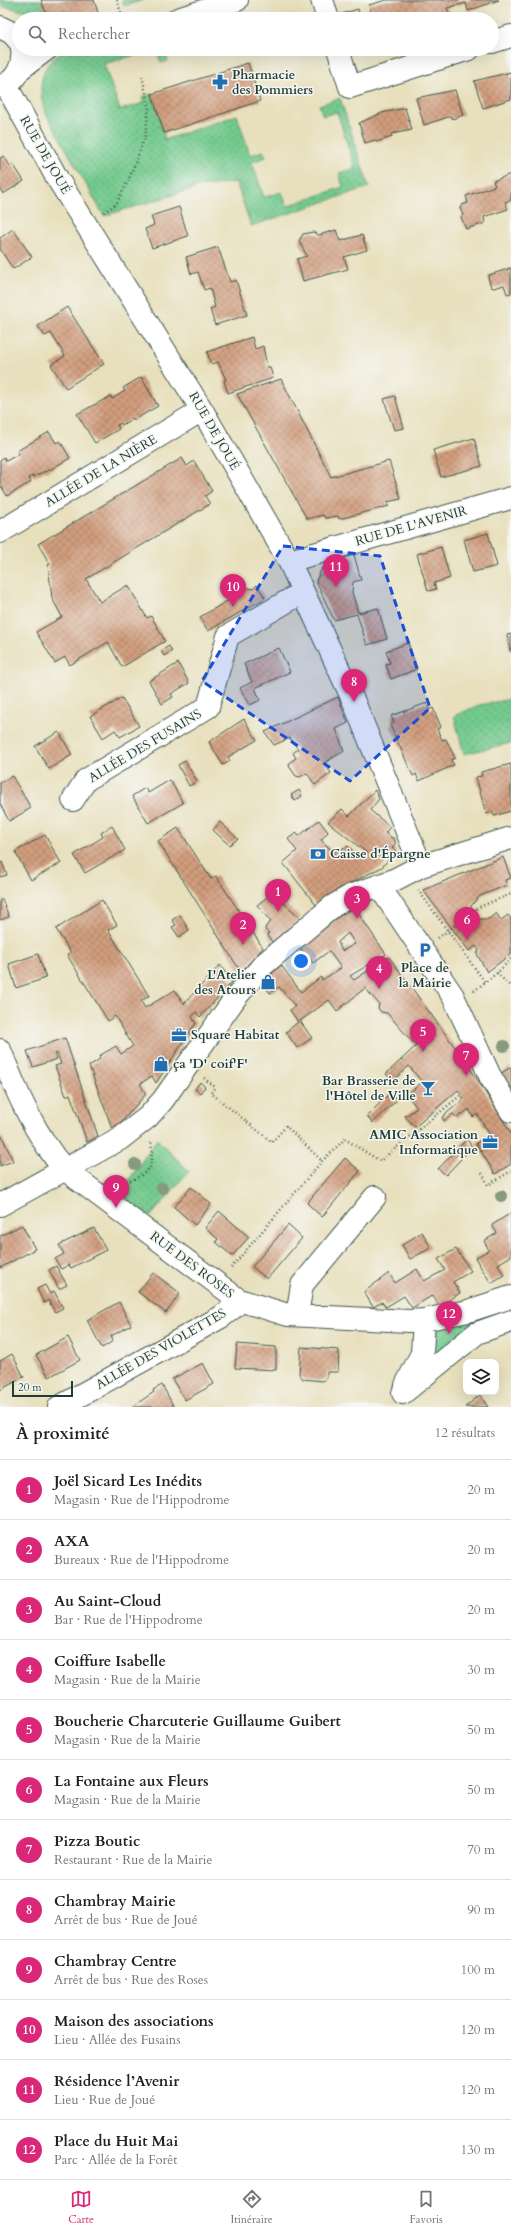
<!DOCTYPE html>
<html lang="fr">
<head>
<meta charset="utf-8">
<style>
  body { margin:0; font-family:Cardo,serif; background:#f6f6f6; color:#222 }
  .controls { position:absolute; right:12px; bottom:12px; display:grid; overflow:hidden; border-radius:8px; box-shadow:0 4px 16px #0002 }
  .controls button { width:36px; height:36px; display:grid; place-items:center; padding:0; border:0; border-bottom:1px solid #e0e0e0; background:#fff; color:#222; font:20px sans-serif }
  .scale { position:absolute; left:12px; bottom:10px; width:61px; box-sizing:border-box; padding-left:4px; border:2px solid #1f3d34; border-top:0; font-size:11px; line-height:14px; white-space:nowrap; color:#1f3d34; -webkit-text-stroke:3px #f6f6f2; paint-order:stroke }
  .you { position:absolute; left:301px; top:961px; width:14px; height:14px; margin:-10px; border:3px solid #fff; border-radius:50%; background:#1a73e8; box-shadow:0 0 0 6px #1a73e833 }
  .badge { display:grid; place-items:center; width:26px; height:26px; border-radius:50%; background:#db2777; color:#fff; font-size:13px; font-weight:700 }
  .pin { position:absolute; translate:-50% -33px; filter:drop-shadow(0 1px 2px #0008) }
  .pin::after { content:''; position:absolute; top:21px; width:14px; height:12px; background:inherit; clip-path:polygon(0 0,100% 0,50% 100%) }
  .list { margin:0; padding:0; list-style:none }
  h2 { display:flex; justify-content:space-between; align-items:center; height:52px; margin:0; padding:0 16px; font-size:17px }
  h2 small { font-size:13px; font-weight:400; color:#767676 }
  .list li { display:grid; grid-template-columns:26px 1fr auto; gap:12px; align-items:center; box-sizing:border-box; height:60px; padding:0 16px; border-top:1px solid #e0e0e0 }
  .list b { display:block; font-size:15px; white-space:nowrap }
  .list p { margin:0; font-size:13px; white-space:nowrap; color:#767676 }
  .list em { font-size:13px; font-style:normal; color:#767676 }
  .icon { flex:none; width:22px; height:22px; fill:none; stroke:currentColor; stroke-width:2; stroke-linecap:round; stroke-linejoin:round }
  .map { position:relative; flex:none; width:511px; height:1407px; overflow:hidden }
  .search { position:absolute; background:#fff; box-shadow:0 4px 16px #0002; left:12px; right:12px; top:12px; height:44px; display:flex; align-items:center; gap:10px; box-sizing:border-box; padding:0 14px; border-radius:22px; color:#767676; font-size:15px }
  .sheet { height:772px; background:#fff }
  nav { display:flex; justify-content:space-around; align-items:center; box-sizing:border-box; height:56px; border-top:1px solid #e0e0e0; background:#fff; font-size:11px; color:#767676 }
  nav a { display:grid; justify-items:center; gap:2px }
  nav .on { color:#db2777 }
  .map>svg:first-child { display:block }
</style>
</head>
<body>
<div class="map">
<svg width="511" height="1407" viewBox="0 0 511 1407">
  <defs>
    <pattern id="grass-dots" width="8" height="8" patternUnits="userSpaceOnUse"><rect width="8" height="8" fill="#73ca8e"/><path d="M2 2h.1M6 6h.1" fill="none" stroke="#5ea575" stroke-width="1.8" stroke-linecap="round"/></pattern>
    <pattern id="building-cross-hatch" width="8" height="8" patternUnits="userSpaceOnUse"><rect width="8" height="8" fill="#d29e7e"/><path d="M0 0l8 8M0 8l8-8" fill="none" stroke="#aa8268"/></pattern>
  </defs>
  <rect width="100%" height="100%" fill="#f6f6f2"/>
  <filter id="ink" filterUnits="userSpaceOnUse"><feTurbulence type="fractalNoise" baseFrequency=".025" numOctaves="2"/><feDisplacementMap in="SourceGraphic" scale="8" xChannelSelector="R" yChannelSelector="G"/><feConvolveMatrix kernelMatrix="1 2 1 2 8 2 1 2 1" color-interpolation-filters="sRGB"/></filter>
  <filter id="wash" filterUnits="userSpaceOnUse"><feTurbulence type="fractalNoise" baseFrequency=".012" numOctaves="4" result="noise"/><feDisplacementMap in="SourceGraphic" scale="16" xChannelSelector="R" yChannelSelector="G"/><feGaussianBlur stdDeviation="0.9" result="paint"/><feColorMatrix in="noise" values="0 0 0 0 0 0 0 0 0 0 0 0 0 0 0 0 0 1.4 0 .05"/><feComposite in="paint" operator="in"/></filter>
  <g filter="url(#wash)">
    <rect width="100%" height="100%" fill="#e8e0bd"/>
    <path fill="url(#grass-dots)" stroke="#498461" d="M0,0H41L45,13L23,11L2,6Z
      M122,0H144L124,6Z
      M73,49H163L168,61L161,63L156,49L104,64L120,110L144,103L142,97L152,94L164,133V140L237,115L250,155L263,151L266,157L252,162L264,197L282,192L287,206L343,187L339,173L355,168L337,112L323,116L319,105L340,98L369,187L251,226L236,182L199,187L104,216L45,112C36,85 41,56 73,49Z
      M511,699V743L464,754L454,716L479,705Z
      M157,1139L189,1171L150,1217L119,1194Z
      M511,1303V1313L425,1365L434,1325Z"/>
    <g id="blocks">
      <path fill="url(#building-cross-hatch)" fill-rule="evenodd" d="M41,0H94L99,16L46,13Z
        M386,0H499L468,11L466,3L447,8L450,16L442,19H340L338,15L358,9L360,17L371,13L369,5Z
        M248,63L260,101L164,133L152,94Z
        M511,72V99L483,108L474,81Z
        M455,90L463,115L452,119L451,116L424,125L416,98Z
        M405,108L412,130L391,134L392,137L376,142L375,140L365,143L359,123L382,113Z
        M4,156L10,166L13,164L24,181L3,194L0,188V158Z
        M511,174V200L505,202L508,209L484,217L485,223L466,229L461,217L463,215L460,208L462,205L468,203L466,196L495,186L493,181Z
        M179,207L188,236L152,248L145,229L154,225L151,216Z
        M13,229L32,257L13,269L0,249V238Z
        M336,230L340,241L362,235L367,250L344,257L348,269L303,281L297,259L307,256L299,241L303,234L313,232L319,235Z
        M218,247L230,282L236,280L247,315L215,325L210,309L215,307L210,288L204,290L198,272L191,274L186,257Z
        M511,268V293L507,294L504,285L494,288L491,287L488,277L489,275Z
        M67,307L104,364L66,388L51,365L65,356L51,333L45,336L38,326Z
        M252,337L255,349L263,346L267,367H270L273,378L228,393L224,381L226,380L218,362L211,364L207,352Z
        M141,377L158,406L134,420L133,418L122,425L121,423L117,425L119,429L95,443L77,414L111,396L112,399L125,391L123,388Z
        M281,379L331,477L389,461L401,499L387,502L389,506L339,519L338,516L325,518L323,515L307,519L237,394Z
        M395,396L404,428L394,430L384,399Z
        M49,432L56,443L60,441L70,458L46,472L45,471L34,477L33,475L29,478L31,482L7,496L0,484V460L4,457L6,461L19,454L17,451Z
        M474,438L482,466L441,477L433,450Z
        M182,458L187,466L194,461L212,491L205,496L210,504L86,579L100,602L128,585L147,618L151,616L165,641L122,667L108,642L70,665L65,657L55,663L36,632L62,617L52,598L48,565L50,564L38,544Z
        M488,533L497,566L473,572L464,540Z
        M441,547L450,578L434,583L436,589L428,591L417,554Z
        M354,555L361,580L353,582L352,592L358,613L378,608L387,639L367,645L357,614L334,620L316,581L322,568L325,569L328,562Z
        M238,577L244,587L253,589L257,585L265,598L208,631L200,617L234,597L226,584Z
        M511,634V651H510L507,635Z
        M408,643L417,669L391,679L386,664L390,663L386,651Z
        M169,646L172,651L164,656L161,651Z
        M279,648L290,672L255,688L260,700L250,705L240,688L252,682L244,664Z
        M178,663L189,683L171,694L173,697L162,704L149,681Z
        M338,697L348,723L336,729L344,751L324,763L331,773L315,785L307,773L300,777L296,776L289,766L290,762L296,758L293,753L298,749L290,738L274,745L265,732Z
        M122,698L139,726L120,737L115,730L103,738L90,716Z
        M427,703L429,710L433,708L441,727L437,729L442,740L446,739L455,758L451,760L454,765L419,781L416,774L413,776L390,725L394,723L391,716Z
        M244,719L257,740L228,757L230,761L223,765L209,742Z
        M59,732L72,755L49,769L35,746Z
        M185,761L197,781L189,786L178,765Z
        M511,764V811L494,816L492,812L486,814L476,777L482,776L481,772Z
        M12,776L31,808L9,821L0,804V783Z
        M170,780L183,803L148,823L132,796L145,788L148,793Z
        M299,790L302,796L295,801L291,795Z
        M375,790L379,799L370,810L390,827L385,833L395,840V844L392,848L396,851L382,867L339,889L316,905L283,863L297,851L288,839L296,833L299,836L319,820L328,832L321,840L334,853L347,846L361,857L367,853L328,822L342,809L349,816Z
        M220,822L238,839L229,845L213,830Z
        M112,826L125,850L85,873L74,855L103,837L101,833Z
        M178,828L211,879L216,876L263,948L241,972L158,841Z
        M45,835L61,863L31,880L15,852Z
        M503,857L511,878L505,880L507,885L480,896L471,906V913L478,919H489L496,913L501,920L508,915L511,919V954L487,972L477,954L479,950L476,946L469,951L423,890Z
        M2,862L7,875L0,877V863Z
        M272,893L301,918L272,942L268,936L269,933L265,930L266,926L271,922L257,905Z
        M2,899L9,917L0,920V900Z
        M102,900L117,925L108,930L149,996L141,1001L145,1008L175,990L184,1004L220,965L232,982L200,1017L196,1012L192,1017L196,1023L156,1083L152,1076L140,1084L146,1094L122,1121L112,1128L89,1066L100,1059L99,1056L116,1046L121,1054L133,1046L115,1016L108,1021L67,955L71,953L56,929Z
        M351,907H354L386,954L350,976L354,980L389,957L414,991L468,1065L511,1133V1164L495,1174L476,1143L490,1135L477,1114L473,1117L469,1109L457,1118L453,1114L444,1121L442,1117L464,1099L458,1090L415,1127L405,1116L417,1108L407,1095L422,1082L409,1066L393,1081L386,1074L416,1046L387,1013L381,1012L378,1008L379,1004L365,988L337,1011L329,1000L300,1021L312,1038L297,1048L286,1032L298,1022L290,1010L295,1006L279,987L270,993L262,983L281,965L301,992L321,977L322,980L341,968L329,951L313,963L300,948ZM348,933L355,944L342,951L338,942Z
        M180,915L189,930L179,937L172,927L176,925L172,920Z
        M38,954L46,978L16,988L9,964Z
        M65,1038L98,1136L87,1142L70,1094L66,1096L55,1066L61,1064L57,1053L55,1054L57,1059L33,1067L27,1051Z
        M511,1067V1094L500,1074Z
        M200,1082L205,1087L200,1093L195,1089Z
        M391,1092L397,1100L373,1123L367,1116Z
        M2,1136L13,1161L0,1166V1137Z
        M467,1139L472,1147L446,1175L438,1169Z
        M345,1158L360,1171L322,1217L307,1203Z
        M191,1187L211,1204L195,1225L174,1207Z
        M219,1211L249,1237L232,1256L216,1242L218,1239L205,1228Z
        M511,1213V1256L498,1264L504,1275L491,1283L475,1258L489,1250L484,1241L497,1233L492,1225Z
        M22,1225L35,1249L0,1268V1236Z
        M288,1225L302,1238L267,1279L252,1267Z
        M94,1228L106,1250L71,1268L69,1265L61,1269L55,1259L64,1254L59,1245Z
        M422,1232L431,1248L410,1259L402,1245Z
        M456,1249L471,1271L453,1282L460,1293L439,1306L433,1295L412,1308L404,1296L386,1307L382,1302L373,1307L364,1292L389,1273L395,1283L417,1269L424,1281L445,1270L438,1259Z
        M56,1266L67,1285L59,1289L49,1270Z
        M153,1273L180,1293L166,1313L138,1292Z
        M45,1285L50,1294L54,1291L63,1308L55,1312L48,1300L44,1303L37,1289Z
        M119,1302L131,1325L111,1336L113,1341L102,1348L87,1320Z
        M68,1337L80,1360L49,1377L36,1355Z
        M237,1344L276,1347V1370L235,1368Z
        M301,1347L339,1350L338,1372H327V1378L322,1381L303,1379L299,1374Z
        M12,1354L24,1377L0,1390V1361Z
        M203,1363L214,1384L185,1400L172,1379Z
        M162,1385L174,1407H132L154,1392L153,1390Z
        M480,1395L488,1407H465Z"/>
    </g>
  </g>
  <g filter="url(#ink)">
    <use href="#blocks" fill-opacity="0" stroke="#3d5549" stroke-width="1"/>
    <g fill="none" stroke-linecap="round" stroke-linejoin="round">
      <g stroke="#3d5549" stroke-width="24">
        <path id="minor" d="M322,0L328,19
          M178,19L237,0
          M0,27L12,33L19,41
          M492,42L511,36
          M338,49L350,87L469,49
          M20,69L47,49
          M6,85L57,178L202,410L289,561L354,702L421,866
          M0,86C17,82 24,64 22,49
          M0,532L202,410
          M289,561L511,498
          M73,800L86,780L208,707L228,636L303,592
          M379,886L453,996L490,1076L511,1111
          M0,1050C16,1091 35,1135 64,1169L239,1300L288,1315L409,1321L424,1320L468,1311L511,1297
          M0,1205L120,1139L148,1117L163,1100L236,997L263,965L333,906L352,895L394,880L421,866L511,838
          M297,1315L302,1285L375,1197
          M406,1385L422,1353L424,1320
          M403,1393L477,1333L511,1321
          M59,1407L221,1317L234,1307L239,1300"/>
      </g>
      <path stroke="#3d5549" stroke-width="2.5" stroke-dasharray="1 3" stroke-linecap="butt" d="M117,0L123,19
        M104,212L116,204L129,179L145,137L149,107L142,76
        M418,890L485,982
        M438,938L479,907L511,894
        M497,973L511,987
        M474,991L497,973L511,959
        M204,1078L215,1087L211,1093L272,1142L286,1126L322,1161
        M482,1173L488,1185L511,1171
        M119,1185L139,1177L150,1168L152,1152L151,1141
        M231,1268L322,1161L345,1139L380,1161L461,1095"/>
      <use href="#minor" stroke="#fff" stroke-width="22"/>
    </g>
    <g fill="#859a7e">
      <circle cx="504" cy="1046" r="6"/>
      <circle cx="135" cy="1164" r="6"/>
      <circle cx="162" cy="1188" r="6"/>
      <circle cx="501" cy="1196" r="6"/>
    </g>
  </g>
  <path fill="#1d4ed8" fill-opacity="0.2" stroke="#1d4ed8" stroke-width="3" stroke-dasharray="8 5" stroke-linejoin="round" d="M283,546L380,556L430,708L350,781L202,681Z"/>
  <defs>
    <g id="pharmacy-bare" transform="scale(1.2)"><path d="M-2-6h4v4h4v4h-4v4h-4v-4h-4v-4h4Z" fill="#1f6fb2" stroke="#f6f6f2" stroke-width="2.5" paint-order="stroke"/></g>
    <g id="bank-bare" transform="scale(1.2)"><path d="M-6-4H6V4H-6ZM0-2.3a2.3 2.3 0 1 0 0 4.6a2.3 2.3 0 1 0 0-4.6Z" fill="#1f6fb2" stroke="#f6f6f2" stroke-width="2.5" paint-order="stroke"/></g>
    <g id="parking-bare" transform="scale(1.2)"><path d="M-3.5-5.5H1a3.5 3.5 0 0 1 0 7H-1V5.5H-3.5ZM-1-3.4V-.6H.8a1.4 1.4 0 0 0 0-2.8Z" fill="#1f6fb2" stroke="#f6f6f2" stroke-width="2.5" paint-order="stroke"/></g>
    <g id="shop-bare" transform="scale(1.2)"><path d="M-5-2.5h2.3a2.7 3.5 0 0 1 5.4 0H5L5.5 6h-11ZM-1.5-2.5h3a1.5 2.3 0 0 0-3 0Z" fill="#1f6fb2" stroke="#f6f6f2" stroke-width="2.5" paint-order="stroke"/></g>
    <g id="office-bare" transform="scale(1.2)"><path d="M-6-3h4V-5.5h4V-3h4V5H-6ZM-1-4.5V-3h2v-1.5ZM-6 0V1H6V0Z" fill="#1f6fb2" stroke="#f6f6f2" stroke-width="2.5" paint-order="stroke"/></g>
    <g id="bar-bare" transform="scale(1.2)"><path d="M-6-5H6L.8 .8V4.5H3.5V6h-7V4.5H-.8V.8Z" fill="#1f6fb2" stroke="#f6f6f2" stroke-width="2.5" paint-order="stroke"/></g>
  </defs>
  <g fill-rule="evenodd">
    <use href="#pharmacy-bare" x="220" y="82"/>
    <use href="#bank-bare" x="318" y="854"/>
    <use href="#parking-bare" x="425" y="950"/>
    <use href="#shop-bare" x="268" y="982"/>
    <use href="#office-bare" x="179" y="1035"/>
    <use href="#shop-bare" x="161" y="1064"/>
    <use href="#bar-bare" x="428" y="1088"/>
    <use href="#office-bare" x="490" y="1142"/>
  </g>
  <g text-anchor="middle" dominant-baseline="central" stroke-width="3" stroke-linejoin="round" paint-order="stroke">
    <g font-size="13" font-weight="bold" fill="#1f3d34" stroke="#f6f6f2" text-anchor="start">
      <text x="232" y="75">Pharmacie<tspan x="232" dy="15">des Pommiers</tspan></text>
      <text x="330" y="854">Caisse d'Épargne</text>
      <text x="425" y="968" text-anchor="middle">Place de<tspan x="425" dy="15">la Mairie</tspan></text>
      <text x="256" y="975" text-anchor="end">L'Atelier<tspan x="256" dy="15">des Atours</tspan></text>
      <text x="191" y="1035">Square Habitat</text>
      <text x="173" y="1064">ça 'D' coif'F'</text>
      <text x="416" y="1081" text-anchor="end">Bar Brasserie de<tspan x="416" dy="15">l'Hôtel de Ville</tspan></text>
      <text x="478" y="1135" text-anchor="end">AMIC Association<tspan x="478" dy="15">Informatique</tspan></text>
    </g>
    <g font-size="13" fill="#1f3d34" stroke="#f6f6f2">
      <text transform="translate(45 155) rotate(60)">RUE DE JOUÉ</text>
      <text transform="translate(214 431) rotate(60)">RUE DE JOUÉ</text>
      <text transform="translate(101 471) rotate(-31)">ALLÉE DE LA NIÈRE</text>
      <text transform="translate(411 526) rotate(-16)">RUE DE L'AVENIR</text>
      <text transform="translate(145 746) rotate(-31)">ALLÉE DES FUSAINS</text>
      <text transform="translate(192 1265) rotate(37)">RUE DES ROSES</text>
      <text transform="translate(161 1349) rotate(-30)">ALLÉE DES VIOLETTES</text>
    </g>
  </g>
</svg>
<div class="controls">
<button><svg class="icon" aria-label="layers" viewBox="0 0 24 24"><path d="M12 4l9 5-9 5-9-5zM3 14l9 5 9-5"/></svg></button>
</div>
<div class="scale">20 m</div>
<div class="you"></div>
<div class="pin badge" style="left:278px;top:912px">1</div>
<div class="pin badge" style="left:243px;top:945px">2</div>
<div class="pin badge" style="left:357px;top:919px">3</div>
<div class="pin badge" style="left:379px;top:989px">4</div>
<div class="pin badge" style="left:423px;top:1052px">5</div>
<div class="pin badge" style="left:467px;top:940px">6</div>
<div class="pin badge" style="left:466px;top:1076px">7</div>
<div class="pin badge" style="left:354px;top:702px">8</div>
<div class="pin badge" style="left:116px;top:1208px">9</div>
<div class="pin badge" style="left:233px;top:607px">10</div>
<div class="pin badge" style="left:336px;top:587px">11</div>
<div class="pin badge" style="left:449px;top:1334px">12</div>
<div class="search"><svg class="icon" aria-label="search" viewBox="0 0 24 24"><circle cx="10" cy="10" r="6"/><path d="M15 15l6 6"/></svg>Rechercher</div>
</div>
<section class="sheet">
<h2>À proximité<small>12 résultats</small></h2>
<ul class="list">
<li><span class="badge">1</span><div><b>Joël Sicard Les Inédits</b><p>Magasin · Rue de l'Hippodrome</p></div><em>20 m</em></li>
<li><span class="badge">2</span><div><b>AXA</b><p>Bureaux · Rue de l'Hippodrome</p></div><em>20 m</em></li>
<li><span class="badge">3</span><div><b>Au Saint-Cloud</b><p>Bar · Rue de l'Hippodrome</p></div><em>20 m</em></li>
<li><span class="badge">4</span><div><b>Coiffure Isabelle</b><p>Magasin · Rue de la Mairie</p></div><em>30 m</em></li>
<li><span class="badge">5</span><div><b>Boucherie Charcuterie Guillaume Guibert</b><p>Magasin · Rue de la Mairie</p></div><em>50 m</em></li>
<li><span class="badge">6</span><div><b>La Fontaine aux Fleurs</b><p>Magasin · Rue de la Mairie</p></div><em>50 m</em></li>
<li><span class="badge">7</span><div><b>Pizza Boutic</b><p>Restaurant · Rue de la Mairie</p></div><em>70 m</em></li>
<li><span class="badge">8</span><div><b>Chambray Mairie</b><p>Arrêt de bus · Rue de Joué</p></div><em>90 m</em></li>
<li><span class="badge">9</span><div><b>Chambray Centre</b><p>Arrêt de bus · Rue des Roses</p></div><em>100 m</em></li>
<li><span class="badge">10</span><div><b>Maison des associations</b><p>Lieu · Allée des Fusains</p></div><em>120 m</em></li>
<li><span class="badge">11</span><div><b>Résidence l’Avenir</b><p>Lieu · Rue de Joué</p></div><em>120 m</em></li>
<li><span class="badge">12</span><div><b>Place du Huit Mai</b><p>Parc · Allée de la Forêt</p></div><em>130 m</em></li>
</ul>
</section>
<nav>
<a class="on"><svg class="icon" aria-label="map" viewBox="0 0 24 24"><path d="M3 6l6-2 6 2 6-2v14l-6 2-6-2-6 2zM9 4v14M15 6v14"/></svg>Carte</a>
<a><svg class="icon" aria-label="directions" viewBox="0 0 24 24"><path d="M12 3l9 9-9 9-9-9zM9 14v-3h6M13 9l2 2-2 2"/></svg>Itinéraire</a>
<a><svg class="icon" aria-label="saved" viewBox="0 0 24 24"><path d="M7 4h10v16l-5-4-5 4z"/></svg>Favoris</a>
</nav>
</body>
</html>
